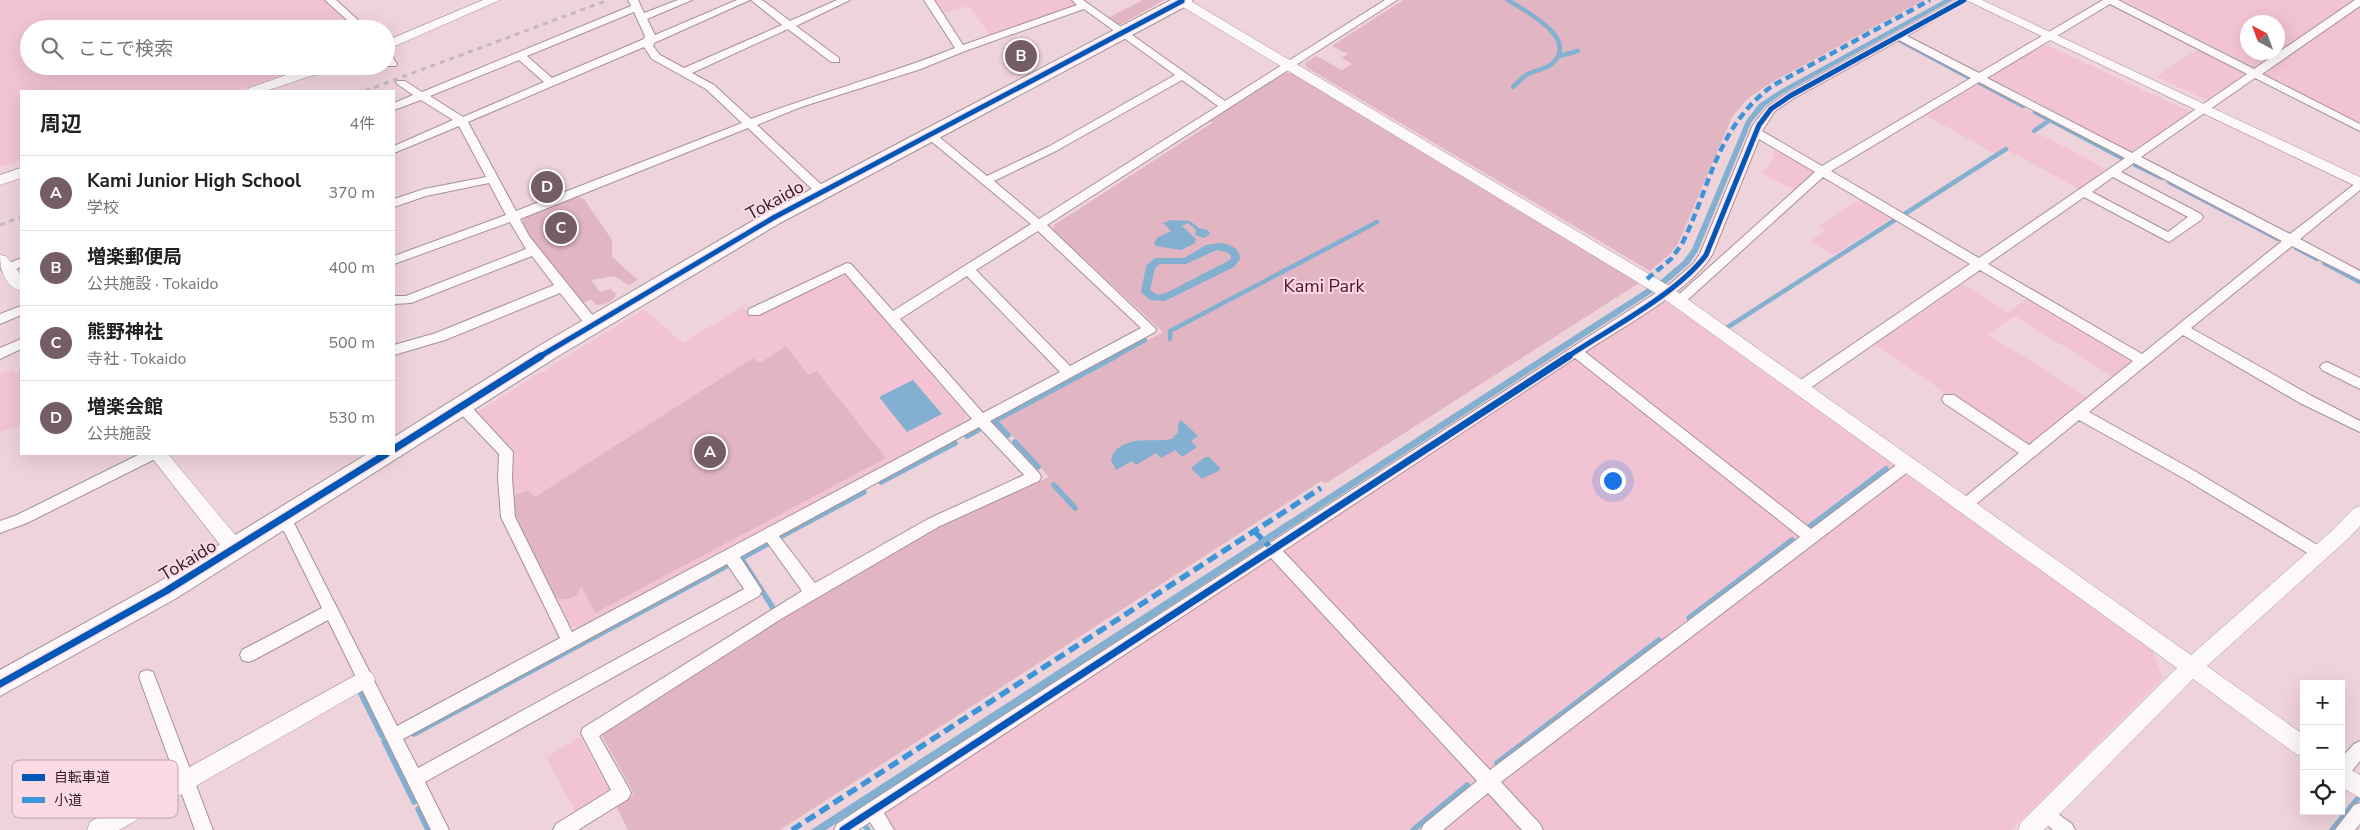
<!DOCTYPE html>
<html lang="ja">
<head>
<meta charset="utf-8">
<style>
  body { margin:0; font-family:"Nunito Sans","Noto Sans JP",sans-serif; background:#f2f2f2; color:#222 }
  .controls { position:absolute; right:15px; bottom:15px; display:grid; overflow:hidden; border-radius:0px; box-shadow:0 5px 20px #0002 }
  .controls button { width:45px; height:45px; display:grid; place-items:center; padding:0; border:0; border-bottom:1px solid #e0e0e0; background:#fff; color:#222; font:25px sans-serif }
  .compass { position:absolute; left:2240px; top:15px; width:45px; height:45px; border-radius:50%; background:#fff; box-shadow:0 5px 20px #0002; rotate:319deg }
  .you { position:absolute; left:1612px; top:480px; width:18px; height:18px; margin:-12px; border:4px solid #fff; border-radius:50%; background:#1a73e8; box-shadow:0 0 0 8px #1a73e833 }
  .badge { display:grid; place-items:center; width:32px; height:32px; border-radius:50%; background:#745d64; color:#fff; font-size:16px; font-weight:700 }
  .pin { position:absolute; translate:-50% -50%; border:2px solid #fff; box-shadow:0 1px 5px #0006 }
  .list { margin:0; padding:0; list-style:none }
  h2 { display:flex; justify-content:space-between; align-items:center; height:65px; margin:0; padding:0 20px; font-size:21px }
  h2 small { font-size:16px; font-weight:400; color:#767676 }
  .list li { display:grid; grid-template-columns:32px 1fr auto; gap:15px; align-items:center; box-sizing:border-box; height:75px; padding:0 20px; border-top:1px solid #e0e0e0 }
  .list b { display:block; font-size:19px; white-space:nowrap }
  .list p { margin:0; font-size:16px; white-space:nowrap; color:#767676 }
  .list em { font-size:16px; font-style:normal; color:#767676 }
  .icon { flex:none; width:28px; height:28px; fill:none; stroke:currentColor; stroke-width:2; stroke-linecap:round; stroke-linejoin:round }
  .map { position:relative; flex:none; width:2360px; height:830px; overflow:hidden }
  .search { position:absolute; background:#fff; box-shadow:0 5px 20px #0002; left:20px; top:20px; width:375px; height:55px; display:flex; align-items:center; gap:12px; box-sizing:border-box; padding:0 18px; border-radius:28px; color:#767676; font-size:19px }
  .panel { position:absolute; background:#fff; box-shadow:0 5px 20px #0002; left:20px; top:90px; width:375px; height:365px; border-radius:0px }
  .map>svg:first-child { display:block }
</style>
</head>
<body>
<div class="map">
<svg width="2360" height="830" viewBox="0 0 2360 830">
  <rect width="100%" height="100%" fill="#efd3db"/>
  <path fill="#f2c4d3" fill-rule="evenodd" d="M0,0H323L356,29H29V66H308L236,91H21V160L0,167Z
    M932,0H1071L1079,6L991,37L969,6L941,14Z
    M2122,0H2350L2353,1L2255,68ZM2248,22H2278V52H2248Z
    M2360,6V123L2266,75L2264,73Z
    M2045,44L2190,112L2130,153L1986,79Z
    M2198,49L2242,73L2243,75L2207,100L2156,77Z
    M1978,84L2051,122L2036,132L2106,169L2079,189L2004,148L1995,154L1925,115Z
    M1777,145L1817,171L1795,190L1760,173L1770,165Z
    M1864,197L1895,216L1833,255L1810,241L1826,231L1819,226Z
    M843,272L966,415L964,422L578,628L571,627L515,514L511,477L512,449L477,412L644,309L683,343L742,307L754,316Z
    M1963,284L2008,312L2030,297L2136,360L2114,377L2014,316L1988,334L2088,398L2026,447L1874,345Z
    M1658,301L1667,302L2153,651L2163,678L2011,830H895L884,814L887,806Z
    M13,369L16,374L21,372V425L0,432V375Z
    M580,737L610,791L576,813L546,757Z"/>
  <path fill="#e2b5c3" d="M1143,0H1164L1122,24H1116L1108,18Z
    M1403,0H1924L1769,84L1747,99L1732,117L1678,244L1670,254L1650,271L1306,67L1305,63L1316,56L1342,70L1352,64L1342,58L1348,54L1332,46Z
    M1285,73H1293L1639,283L1328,482L1324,483L1321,481L780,830H628L616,806L632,796L633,792L601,734L779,619L937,528L1049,477L999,421L1163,332L1053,230L1054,225L1212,123L1210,121Z
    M575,196L584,199L612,240V257L638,280L629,285L614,276L591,280L600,292L611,289L616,294C613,302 604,305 596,305L591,299L582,304L529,235L522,223L525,216Z
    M786,346L808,375L817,371L886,458L595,613L581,586C579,597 566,603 556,597C547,580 509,516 513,500C515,493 523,491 529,491L535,497L753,358L760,363Z"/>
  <path fill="#83afd1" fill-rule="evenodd" d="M1944,0H1953L1784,93L1765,106L1751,123L1698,251L1689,264L1667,283L826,830H811L1662,279L1683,261L1692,249L1746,121L1759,104L1780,90Z
    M1171,220L1190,221L1199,228L1208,230L1210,234L1204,238L1195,235L1196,230L1188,223L1182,226L1196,239L1195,243L1181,250L1156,246L1154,243L1157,238L1171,231L1163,223Z
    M1221,243C1231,245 1240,248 1240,259L1234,267L1165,301L1150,300L1141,292L1146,266L1155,258H1184L1206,245ZM1217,250L1227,252L1231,256L1230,260L1166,293L1158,295L1150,290L1155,268L1160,264H1186Z
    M913,380L942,414L907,432L879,397Z
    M1181,420L1198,436L1191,441L1197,447L1182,457L1175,450L1161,458L1156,453L1136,465L1132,461L1116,470L1111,460L1113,454C1127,434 1152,443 1172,439L1178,432V424Z
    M1205,457H1209L1220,468V470L1202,479L1191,468Z"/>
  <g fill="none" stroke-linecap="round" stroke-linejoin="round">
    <path stroke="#83afd1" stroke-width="4.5" d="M1508,0C1525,11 1579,38 1553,63C1546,69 1536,70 1528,74C1522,77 1518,83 1513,87
      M1901,41L1970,78
      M1559,56L1578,51
      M1980,83L2023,106
      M2035,112L2122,158
      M2034,131L2050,120
      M2135,165L2162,178
      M2169,182L2278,239
      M1903,215L2006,149
      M2296,248L2317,259
      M2324,263L2360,282
      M1728,327L1898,218
      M1170,339V331L1377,222
      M1114,357L1145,340"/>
    <path stroke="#83afd1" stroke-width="5.5" d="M994,421L1116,356
      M995,421L1008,435
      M967,436L978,430
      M1015,442L1038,467
      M881,482L955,443
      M1054,485L1075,508
      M1809,527L1886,469
      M778,538L864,492
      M741,558L773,608
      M740,559L771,542
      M1689,618L1792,540
      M361,694L382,736
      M414,734L730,564
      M384,741L414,802
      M1497,763L1659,640
      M418,809L428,830
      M863,823L868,830
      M1413,830L1467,785
      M2332,830L2359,797"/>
    <g stroke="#a69197" stroke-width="2">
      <path id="minor" d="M325,0H336L368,29H357Z
        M628,0H638L644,13L678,0H692L647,19L655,35L737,0H750L654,43L653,46L660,55L684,68L782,25L751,0H762L790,21L837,0H850L796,26L839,58V62H831L788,29L692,73L714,85L751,119C818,93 888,75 955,48L924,0H934L963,45L1077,5L1072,0H1083L1225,101L1385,0H1397L1047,225L1156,329L1155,332L990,421L1039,473L1041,477L1039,481L938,527L781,619L599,736L628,787L631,793L628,799L578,830H553L556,824L611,790L581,733L583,728L802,591L767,542L740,557L759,586L762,591L759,596L425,782L449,830H431L328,620L254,660L248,662L242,660L240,655L242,650L322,608L285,533L275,520L277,516C286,513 289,518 295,525L397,726L560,638L501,517L498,478L499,454L456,409L454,405L456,401H466L513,452L512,478L515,517L572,632L972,419L845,273L759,315H749L748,312L749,309L847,263L851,264L893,311L1031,224L925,136V132H933L987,176L1048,147L1175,75L1084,9L965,51L921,69L801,107L757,125L825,188V194H817L748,128L520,219L529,236L598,322L599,325L598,328H588L560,293L445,340L394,355V345L436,333L554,285L532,256L411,303L394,304V296H406L526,249L510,222L394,264V256L506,215L489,183L426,196L394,207V199L424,189L486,177L459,126L394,153V146L453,120L421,100L394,110V103L413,95L396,83L397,81H405L422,92L631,6ZM634,12L645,36L644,39L552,78L527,56ZM644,47L652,59L706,89L742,123L516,211L468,122ZM519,60L544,82L463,117L430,96ZM1182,80L1218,106L1039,219L994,181L1056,151ZM1038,231L1141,328L1070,366L976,270ZM967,276L1060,372L983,413L900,319ZM979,427L1024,475L928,519L815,583L779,536ZM727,564L744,589L418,768L403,739Z
        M1957,0H1969L1907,36L1979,73L2103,0H2118L2254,69L2355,0H2360V6L2262,74L2360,124V131L2255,78L2141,157L2290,234L2360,180V190L2300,239L2360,271V280L2292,246L2191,328L2310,395L2360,421V432L2300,403L2183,335L2089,412L2193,470L2324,549L2327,553L2324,557L2319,559L2314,557L2183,478L2079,420L1970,509H1960L1958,505L1960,501L2019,453L1944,403L1942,399L1944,395H1954L2029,445L2133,361L1980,270L1806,391H1796L1794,387L1796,383L1970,264L1823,177L1683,304H1675L1673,301L1675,298L1815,172L1759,139L1712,255C1688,293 1623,326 1585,352L1811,529L1903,460H1913L1915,464L1913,468L1501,782L1540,824L1543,830H1522L1488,793L1443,830H1421L1424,824L1477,781L1271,558L884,813L894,830H875L870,822L858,830H834L837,824L867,804L1670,284L1693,264L1700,254L1753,125L1767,107L1786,94ZM2110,4L2247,74L2132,153L1987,78ZM1899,40L1971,78L1822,166L1762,131L1775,111L1794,98ZM1979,82L2125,158L1979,258L1831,171ZM2134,163L2282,241L2142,354L1988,264L2084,197L2169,242L2201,220L2203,217L2201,214L2121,172ZM2113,177L2188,217L2168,232L2092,192ZM1575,358L1800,537L1490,770L1283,551Z
        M386,52L390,53L397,64L396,66H388Z
        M21,258V267L7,273L3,272L1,269L3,266Z
        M21,306V315L0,324V314Z
        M21,339V349L0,359V348Z
        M2327,362L2360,378V389L2322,370L2320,367L2322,364Z
        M140,454H159L157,458L27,523L0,533V521L17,515Z
        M147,670L153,672L155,677L213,830H195L139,677L141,672Z
        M2360,741V761L2347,777L2341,779V758L2354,744Z
        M2360,803V824L2355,830H2335L2354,805Z
        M2046,805L2072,824L2075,830H2053L2040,819L2037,813L2040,807Z"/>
    </g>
    <g stroke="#a69197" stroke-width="1">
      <path id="tertiary" d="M483,0H500L386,50V41Z
        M1176,0H1189L1669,286L2191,655L2335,528L2353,509L2360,506V526L2349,538L2207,666L2304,735V757L2296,754L2193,679L2044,830H2018L2021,822L2177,668L1657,294L1178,4Z
        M1966,0H1982L2360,177V188Z
        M312,66H333L331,69L266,91H247L249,88Z
        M21,168V178L0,185V175Z
        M0,255L6,256L21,275V291C5,287 0,269 0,255Z
        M149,454H168L242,543L245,549L242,555L235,557L228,555Z
        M365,670L372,673L375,679L372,685L119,830H87L90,822Z
        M2341,764L2360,775V798L2341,787Z"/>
    </g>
    <g stroke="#a69197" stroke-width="2">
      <path id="trunk" d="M1171,0H1193L1190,4L780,223L555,358L175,599L0,696V670L157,583L367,454H394V437L539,346L766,213Z"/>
    </g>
    <use href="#minor" fill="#fdf8fa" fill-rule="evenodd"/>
    <use href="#tertiary" fill="#fdf8fa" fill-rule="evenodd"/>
    <use href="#trunk" fill="#fdf8fa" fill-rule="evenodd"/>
    <path stroke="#c1babc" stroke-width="3" stroke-dasharray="5 5" stroke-linecap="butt" d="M365,91L608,0
      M0,225L21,217"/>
    <path stroke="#3d94d6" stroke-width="4.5" stroke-dasharray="8 4.5" stroke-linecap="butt" d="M1647,279L1671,259L1682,244C1711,185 1716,128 1772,86L1930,0"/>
    <path stroke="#3d94d6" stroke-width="5.5" stroke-dasharray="11 5.5" stroke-linecap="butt" d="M1254,531L1272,549
      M792,830L1321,488"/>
    <g stroke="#fbdae4" stroke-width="8">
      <path id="cycleway-far1" d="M539,357L773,218L1182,1
        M1567,357C1609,329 1677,294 1706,255L1759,125L1771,109L1790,96L1964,0"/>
    </g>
    <g stroke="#fbdae4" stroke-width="10">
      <path id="cycleway" d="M394,449L541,356
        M0,684L166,591L386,454
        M843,830L1569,356"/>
    </g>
    <use href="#cycleway-far1" stroke="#0057b8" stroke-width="5"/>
    <use href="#cycleway" stroke="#0057b8" stroke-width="7"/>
  </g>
  <g text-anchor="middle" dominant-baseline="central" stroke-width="4" stroke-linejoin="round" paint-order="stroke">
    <g font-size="18" fill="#311e24" stroke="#fbdae4">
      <text transform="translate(775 200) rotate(-29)">Tokaido</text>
      <text transform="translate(188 560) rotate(-31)">Tokaido</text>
    </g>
    <g font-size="18" fill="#530d2d" stroke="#fbdae4">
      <text x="1324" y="286">Kami Park</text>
    </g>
  </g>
  <rect x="12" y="760" width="166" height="58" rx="8" fill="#fbdae4" stroke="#bea2aa" stroke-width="1"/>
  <rect x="22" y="774" width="23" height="7" fill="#0057b8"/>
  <rect x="22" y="797" width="23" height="6" fill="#3d94d6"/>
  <g font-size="14" fill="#311e24">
    <text x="54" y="782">自転車道</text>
    <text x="54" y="805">小道</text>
  </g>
</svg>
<div class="controls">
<button>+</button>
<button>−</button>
<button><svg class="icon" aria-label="locate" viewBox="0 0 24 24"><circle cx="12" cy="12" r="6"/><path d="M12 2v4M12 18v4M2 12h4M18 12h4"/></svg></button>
</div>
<svg class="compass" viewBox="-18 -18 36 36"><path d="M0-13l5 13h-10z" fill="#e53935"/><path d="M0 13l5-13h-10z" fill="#767676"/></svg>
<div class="you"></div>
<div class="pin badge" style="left:710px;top:452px">A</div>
<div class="pin badge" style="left:1021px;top:56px">B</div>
<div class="pin badge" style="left:561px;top:228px">C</div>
<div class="pin badge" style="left:547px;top:187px">D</div>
<div class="search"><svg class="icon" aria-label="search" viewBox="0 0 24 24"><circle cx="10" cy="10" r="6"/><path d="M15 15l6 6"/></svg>ここで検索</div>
<section class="panel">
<h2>周辺<small>4件</small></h2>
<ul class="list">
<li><span class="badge">A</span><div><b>Kami Junior High School</b><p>学校</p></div><em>370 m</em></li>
<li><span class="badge">B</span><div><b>増楽郵便局</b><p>公共施設 · Tokaido</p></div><em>400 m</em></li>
<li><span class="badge">C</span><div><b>熊野神社</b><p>寺社 · Tokaido</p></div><em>500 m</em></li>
<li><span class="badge">D</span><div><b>増楽会館</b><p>公共施設</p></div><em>530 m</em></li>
</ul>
</section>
</div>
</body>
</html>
